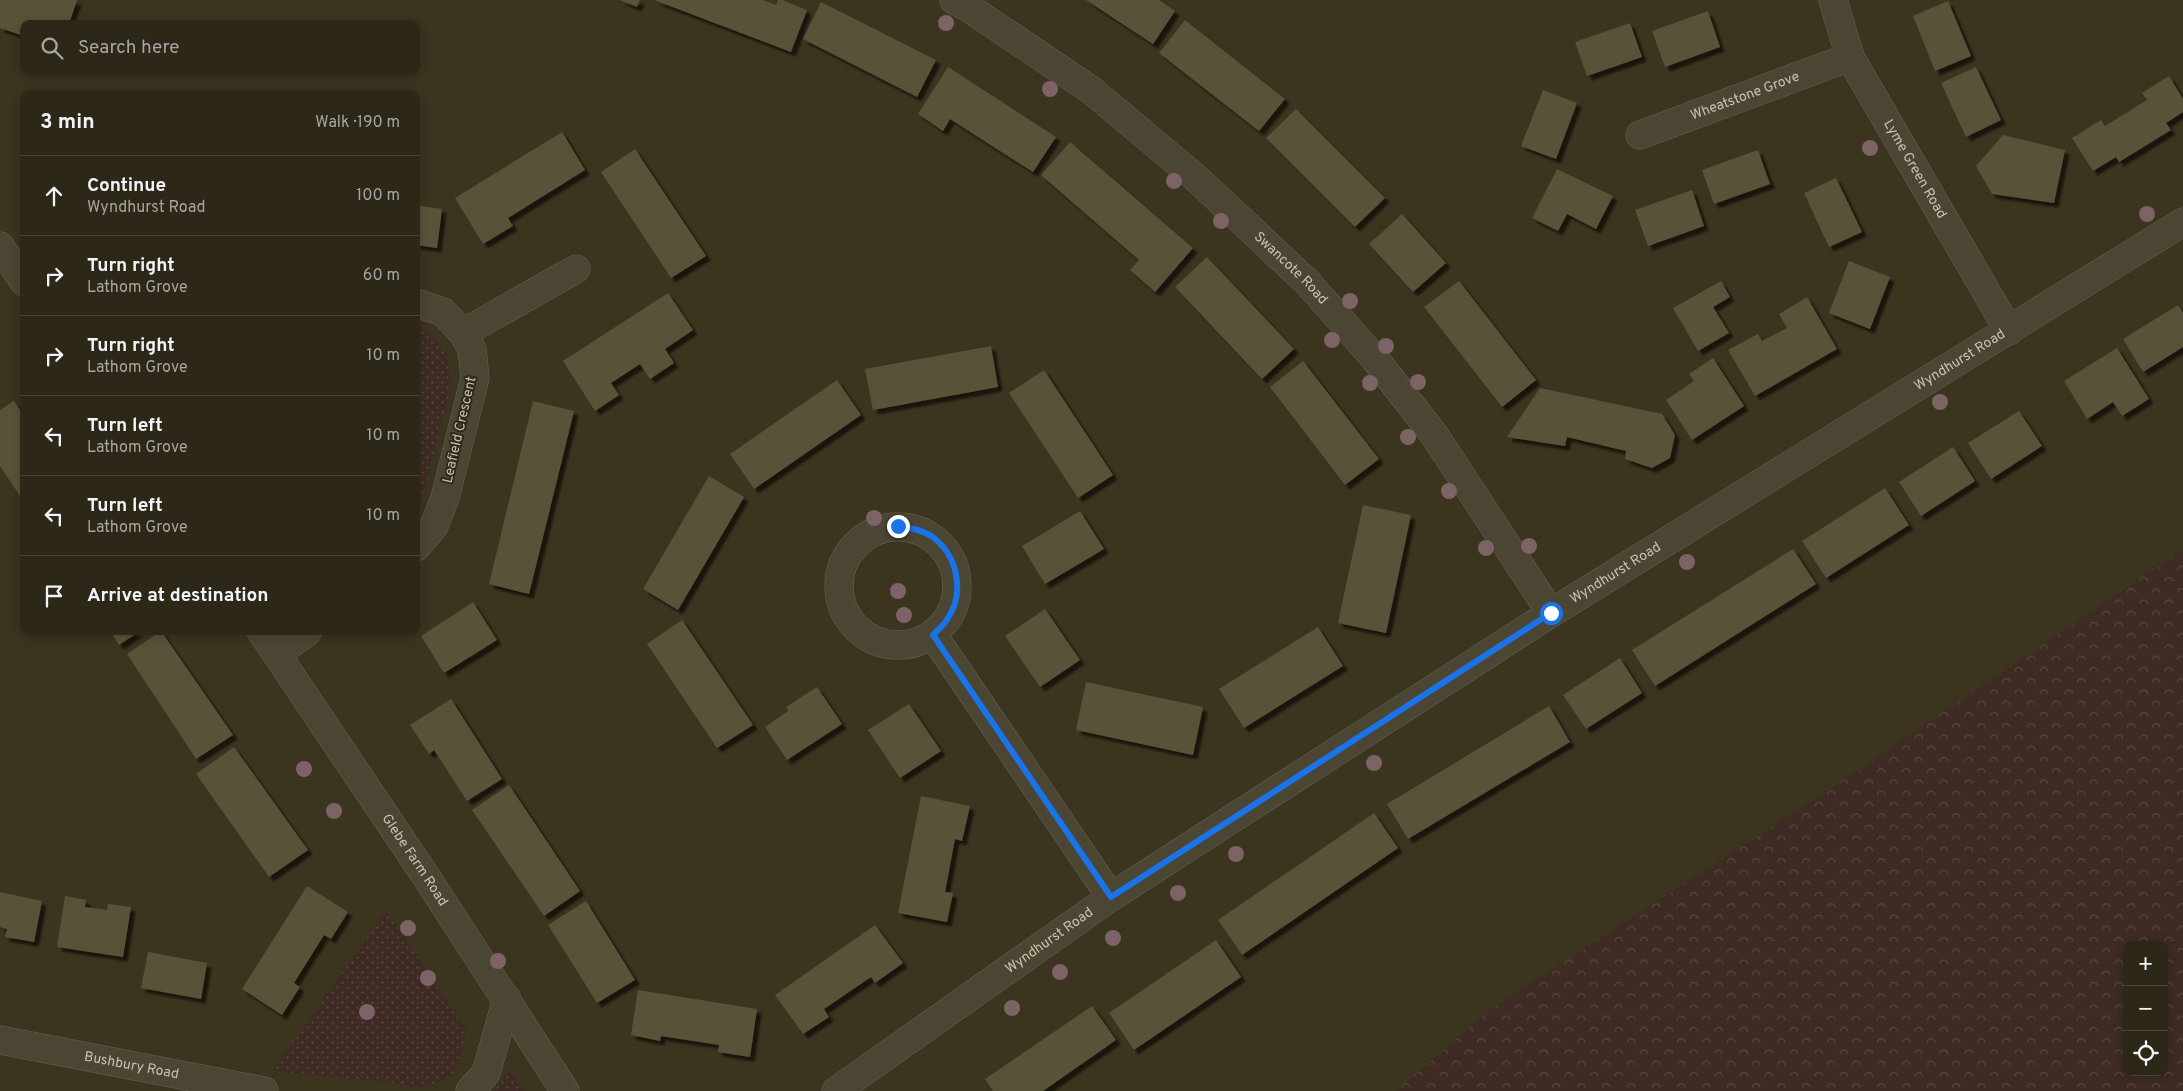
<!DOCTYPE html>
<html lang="en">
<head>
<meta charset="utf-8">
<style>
  body { margin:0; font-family:Overpass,sans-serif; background:#383324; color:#f1f3f6 }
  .controls { position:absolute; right:15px; bottom:15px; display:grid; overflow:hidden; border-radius:10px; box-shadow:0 2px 12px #0003 }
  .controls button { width:45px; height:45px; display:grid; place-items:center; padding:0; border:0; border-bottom:1px solid #484436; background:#2c2717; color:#f1f3f6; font:25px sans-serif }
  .stop { position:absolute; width:15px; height:15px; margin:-11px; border:4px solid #1a73e8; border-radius:50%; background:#fff }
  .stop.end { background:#1a73e8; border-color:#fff; box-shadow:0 1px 5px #0008 }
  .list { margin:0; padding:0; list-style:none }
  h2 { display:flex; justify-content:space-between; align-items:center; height:65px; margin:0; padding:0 20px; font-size:21px }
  h2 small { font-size:16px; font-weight:400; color:#a6a5a1 }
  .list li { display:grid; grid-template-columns:32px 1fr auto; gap:15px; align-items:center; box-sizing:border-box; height:80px; padding:0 20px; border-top:1px solid #484436 }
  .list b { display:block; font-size:19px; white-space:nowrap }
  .list p { margin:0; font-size:16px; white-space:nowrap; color:#a6a5a1 }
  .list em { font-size:16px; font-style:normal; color:#a6a5a1 }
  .icon { flex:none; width:28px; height:28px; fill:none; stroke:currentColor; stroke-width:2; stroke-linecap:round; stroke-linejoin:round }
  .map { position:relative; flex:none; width:2183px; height:1091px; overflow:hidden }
  .search { position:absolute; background:#2c2717; box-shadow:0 2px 12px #0003; left:20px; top:20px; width:400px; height:55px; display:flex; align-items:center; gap:12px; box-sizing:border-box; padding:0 18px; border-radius:10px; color:#a6a5a1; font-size:19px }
  .panel { position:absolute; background:#2c2717; box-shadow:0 2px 12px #0003; left:20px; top:90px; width:400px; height:545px; border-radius:10px }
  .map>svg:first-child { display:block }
</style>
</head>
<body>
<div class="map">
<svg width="2183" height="1091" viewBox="0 0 2183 1091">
  <defs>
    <pattern id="grass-dots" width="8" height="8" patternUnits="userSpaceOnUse" patternTransform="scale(1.25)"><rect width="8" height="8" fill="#3e2b23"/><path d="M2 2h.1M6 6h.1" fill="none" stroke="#584840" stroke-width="1.8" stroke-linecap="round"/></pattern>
    <pattern id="park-crowns" width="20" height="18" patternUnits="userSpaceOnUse" patternTransform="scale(1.25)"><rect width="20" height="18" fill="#3e2b23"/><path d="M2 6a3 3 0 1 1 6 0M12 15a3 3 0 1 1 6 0" fill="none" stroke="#584840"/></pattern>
    <filter id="shadow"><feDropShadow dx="4.5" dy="4.5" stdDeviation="1" flood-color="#0009"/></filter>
  </defs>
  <rect width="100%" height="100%" fill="#3b341f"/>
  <path fill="url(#grass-dots)" d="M416,325C439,333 452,362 450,385C450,397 444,411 441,423C434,453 428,483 416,512Z
    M386,911L467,1030L455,1074L424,1088L403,1084L272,1071Z
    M510,1069L524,1091H494Z"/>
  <path fill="url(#park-crowns)" fill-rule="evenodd" d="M2183,550V1091H1396L1490,1010L1824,793ZM2127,945H2164V1072H2127Z"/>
  <path fill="#595238" filter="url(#shadow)" d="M0,0H77L69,24L54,22L53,24H24V36L0,28Z
    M620,0H640L637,7Z
    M654,0H763L776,5L778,0H782L807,10L791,52Z
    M1086,0H1159L1175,11L1153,44Z
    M1948,1L1971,56L1935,71L1913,16Z
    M821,2L936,60L917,97L803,39Z
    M1708,11L1720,47L1665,67L1652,31Z
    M1185,20L1285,99L1259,131L1159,53Z
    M1630,23L1642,57L1587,76L1575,42Z
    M948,67L1056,137L1033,172L950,119L943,131L918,114Z
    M1976,67L2001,120L1966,137L1941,83Z
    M2169,76L2183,99V112L2166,123L2171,130L2119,162L2116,157L2093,171L2072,138L2101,120L2105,126L2147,100L2142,93Z
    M1543,90L1577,103L1556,159L1521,146Z
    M1296,109L1385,198L1355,227L1266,138Z
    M562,132L585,170L508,218L513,226L483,244L455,198Z
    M2003,135L2065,150L2054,203L1992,194L1976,166Z
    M1070,142L1193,248L1155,292L1130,270L1139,260L1041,175Z
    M635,149L706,256L671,278L601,172Z
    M1758,150L1770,184L1714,204L1702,170Z
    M1557,169L1613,196L1596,229L1567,214L1558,231L1532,218Z
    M1836,178L1862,232L1829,247L1804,193Z
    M1692,190L1704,226L1648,246L1635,210Z
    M416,205L442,209L437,248L416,245Z
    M1402,214L1446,263L1413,292L1369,244Z
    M1207,257L1294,349L1262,379L1175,287Z
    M1849,261L1890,277L1870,329L1829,313Z
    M1459,281L1536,380L1502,407L1424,307Z
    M1721,281L1730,297L1713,307L1729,333L1698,351L1673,308Z
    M668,293L693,330L665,349L674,363L650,379L640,364L611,383L619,395L595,411L563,361Z
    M1807,297L1837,349L1755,396L1728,350L1758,334L1762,341L1787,328L1779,314Z
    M2178,305L2183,313V347L2143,372L2123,339Z
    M991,346L998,387L873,410L865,369Z
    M2117,348L2149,399L2122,416L2113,402L2087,419L2064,381Z
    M1713,358L1744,406L1692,440L1666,400L1694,381L1689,374Z
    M1303,361L1379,459L1345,485L1270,387Z
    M1044,370L1113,475L1078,498L1009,393Z
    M837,380L861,415L754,489L730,454Z
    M1540,388L1662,414L1675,435L1670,458L1652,468L1625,459L1626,451L1567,437L1565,446L1507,437Z
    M14,401L24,416V502L0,466V410Z
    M533,401L574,411L529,594L489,584Z
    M2019,411L2042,446L1991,479L1968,443Z
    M1953,447L1975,481L1921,516L1899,482Z
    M709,476L744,497L678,610L643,589Z
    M1885,488L1909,525L1826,578L1802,541Z
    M1363,505L1411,515L1386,633L1338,623Z
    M1080,511L1104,549L1045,584L1022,546Z
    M1793,549L1816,584L1655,686L1632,650Z
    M473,602L497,640L444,673L421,636Z
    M1045,609L1080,660L1040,687L1005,636Z
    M682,620L753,725L717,748L647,644Z
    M1318,627L1343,666L1244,728L1219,689Z
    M110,631H140L119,645Z
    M161,631L233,735L196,759L127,654Z
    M1620,658L1642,693L1586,729L1563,695Z
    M1086,682L1203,707L1193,755L1076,730Z
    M817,687L842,724L787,760L765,727L788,711L786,707Z
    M451,699L502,779L467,801L434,750L429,754L410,725Z
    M909,704L941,751L900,778L868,730Z
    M1549,706L1570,742L1408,839L1387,804Z
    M234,747L308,850L269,877L196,774Z
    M509,785L580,891L544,916L472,810Z
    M921,796L970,806L962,841L955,839L945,892L953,893L947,922L898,913Z
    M1374,813L1398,848L1242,955L1218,920Z
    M307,886L348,912L331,939L324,935L294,983L300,987L282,1015L242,989Z
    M0,892L42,901L34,942L5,937L7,929L0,927Z
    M65,896L86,900L85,907L107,910L108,904L131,907L123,957L57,947Z
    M586,901L635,980L597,1003L548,925Z
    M875,925L903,963L875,983L871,977L824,1009L829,1017L803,1034L775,995Z
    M1216,940L1241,977L1134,1050L1109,1013Z
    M148,952L207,963L201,999L141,988Z
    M638,990L757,1009L750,1057L718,1052L719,1045L661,1036L660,1041L631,1035Z
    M1092,1006L1116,1040L1043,1091H993L985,1079Z"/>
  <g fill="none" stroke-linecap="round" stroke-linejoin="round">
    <g stroke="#686351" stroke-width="29">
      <g id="minor">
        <path id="s1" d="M954,0L969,8L1091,90L1196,178L1308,283L1375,359L1435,436L1551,613"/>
        <path id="s2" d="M1833,0L1850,57L2009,331"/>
        <path id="s3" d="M1640,135L1850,57"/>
        <path d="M0,246L24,282"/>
        <path d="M416,303L443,312L463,333L472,349L475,378L445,498L434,526L416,547"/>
        <path d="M463,333L576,269"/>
        <circle cx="898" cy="586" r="59"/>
        <path id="s4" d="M261,631L427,878L565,1091"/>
        <path d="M933,635L1111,897"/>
        <path d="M277,654L308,631"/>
        <path id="s5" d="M0,1040L264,1091"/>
        <path d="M470,1091L486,1073L507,999"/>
        <path id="s6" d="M836,1091L1111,897L1551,613L2183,222"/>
      </g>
    </g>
    <use href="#minor" stroke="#4b4633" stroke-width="28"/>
  </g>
  <g fill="#7d6366">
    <circle cx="946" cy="23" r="8"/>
    <circle cx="1050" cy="89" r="8"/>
    <circle cx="1870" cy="148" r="8"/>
    <circle cx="1174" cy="181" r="8"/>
    <circle cx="2147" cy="214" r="8"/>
    <circle cx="1221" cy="221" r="8"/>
    <circle cx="1350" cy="301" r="8"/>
    <circle cx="1332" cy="340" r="8"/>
    <circle cx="1386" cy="346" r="8"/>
    <circle cx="1418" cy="382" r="8"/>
    <circle cx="1370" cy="383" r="8"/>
    <circle cx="1940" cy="402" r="8"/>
    <circle cx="1408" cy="437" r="8"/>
    <circle cx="1449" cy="491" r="8"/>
    <circle cx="874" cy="518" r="8"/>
    <circle cx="1529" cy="546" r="8"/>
    <circle cx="1486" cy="548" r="8"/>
    <circle cx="1687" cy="562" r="8"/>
    <circle cx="898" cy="591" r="8"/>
    <circle cx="904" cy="615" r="8"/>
    <circle cx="1374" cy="763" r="8"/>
    <circle cx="304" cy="769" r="8"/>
    <circle cx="334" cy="811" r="8"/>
    <circle cx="1236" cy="854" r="8"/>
    <circle cx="1178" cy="893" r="8"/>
    <circle cx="408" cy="928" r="8"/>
    <circle cx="1113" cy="938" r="8"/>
    <circle cx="498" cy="961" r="8"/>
    <circle cx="1060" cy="972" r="8"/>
    <circle cx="428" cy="978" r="8"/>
    <circle cx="1012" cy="1008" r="8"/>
    <circle cx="367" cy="1012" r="8"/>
  </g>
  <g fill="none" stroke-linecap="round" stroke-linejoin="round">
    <path stroke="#1a73e8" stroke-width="6" d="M898,526C910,528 924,530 934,538C959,558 965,595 946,621C943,626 937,630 933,635L1111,897L1551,613"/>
  </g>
  <g text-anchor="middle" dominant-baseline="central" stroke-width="4" stroke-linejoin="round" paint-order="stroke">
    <g font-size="14" fill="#c7c2ae" stroke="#2f2a19">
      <text stroke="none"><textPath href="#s3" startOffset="112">Wheatstone Grove</textPath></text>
      <text stroke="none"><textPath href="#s2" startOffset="189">Lyme Green Road</textPath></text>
      <text stroke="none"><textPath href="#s1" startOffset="432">Swancote Road</textPath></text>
      <text stroke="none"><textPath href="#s6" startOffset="1341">Wyndhurst Road</textPath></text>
      <text transform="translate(460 430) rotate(-77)">Leafield Crescent</text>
      <text stroke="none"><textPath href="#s6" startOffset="936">Wyndhurst Road</textPath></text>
      <text stroke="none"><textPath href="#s4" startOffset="276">Glebe Farm Road</textPath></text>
      <text stroke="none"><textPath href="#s6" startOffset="261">Wyndhurst Road</textPath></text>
      <text stroke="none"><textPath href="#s5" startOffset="134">Bushbury Road</textPath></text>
    </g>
  </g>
</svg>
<div class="controls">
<button>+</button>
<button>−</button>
<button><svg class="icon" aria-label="locate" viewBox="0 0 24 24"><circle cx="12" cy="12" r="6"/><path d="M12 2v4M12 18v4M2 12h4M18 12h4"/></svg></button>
</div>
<div class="stop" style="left:1551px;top:613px"></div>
<div class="stop end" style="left:898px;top:526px"></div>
<div class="search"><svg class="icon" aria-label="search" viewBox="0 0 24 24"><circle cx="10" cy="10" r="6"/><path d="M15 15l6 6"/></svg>Search here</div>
<section class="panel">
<h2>3 min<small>Walk · 190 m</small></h2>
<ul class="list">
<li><svg class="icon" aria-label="ahead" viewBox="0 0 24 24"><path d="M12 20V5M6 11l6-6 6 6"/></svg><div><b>Continue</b><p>Wyndhurst Road</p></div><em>100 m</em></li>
<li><svg class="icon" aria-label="right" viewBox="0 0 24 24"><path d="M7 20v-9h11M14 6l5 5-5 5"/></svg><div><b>Turn right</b><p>Lathom Grove</p></div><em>60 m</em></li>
<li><svg class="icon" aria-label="right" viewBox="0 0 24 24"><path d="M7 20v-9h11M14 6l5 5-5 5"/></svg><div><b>Turn right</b><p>Lathom Grove</p></div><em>10 m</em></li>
<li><svg class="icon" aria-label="left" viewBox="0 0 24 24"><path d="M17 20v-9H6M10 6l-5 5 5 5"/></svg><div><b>Turn left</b><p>Lathom Grove</p></div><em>10 m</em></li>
<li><svg class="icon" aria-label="left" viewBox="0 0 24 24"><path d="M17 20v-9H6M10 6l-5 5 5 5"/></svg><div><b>Turn left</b><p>Lathom Grove</p></div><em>10 m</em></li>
<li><svg class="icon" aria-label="arrive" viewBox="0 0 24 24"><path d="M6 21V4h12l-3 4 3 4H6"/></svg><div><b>Arrive at destination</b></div></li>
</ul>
</section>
</div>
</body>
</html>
